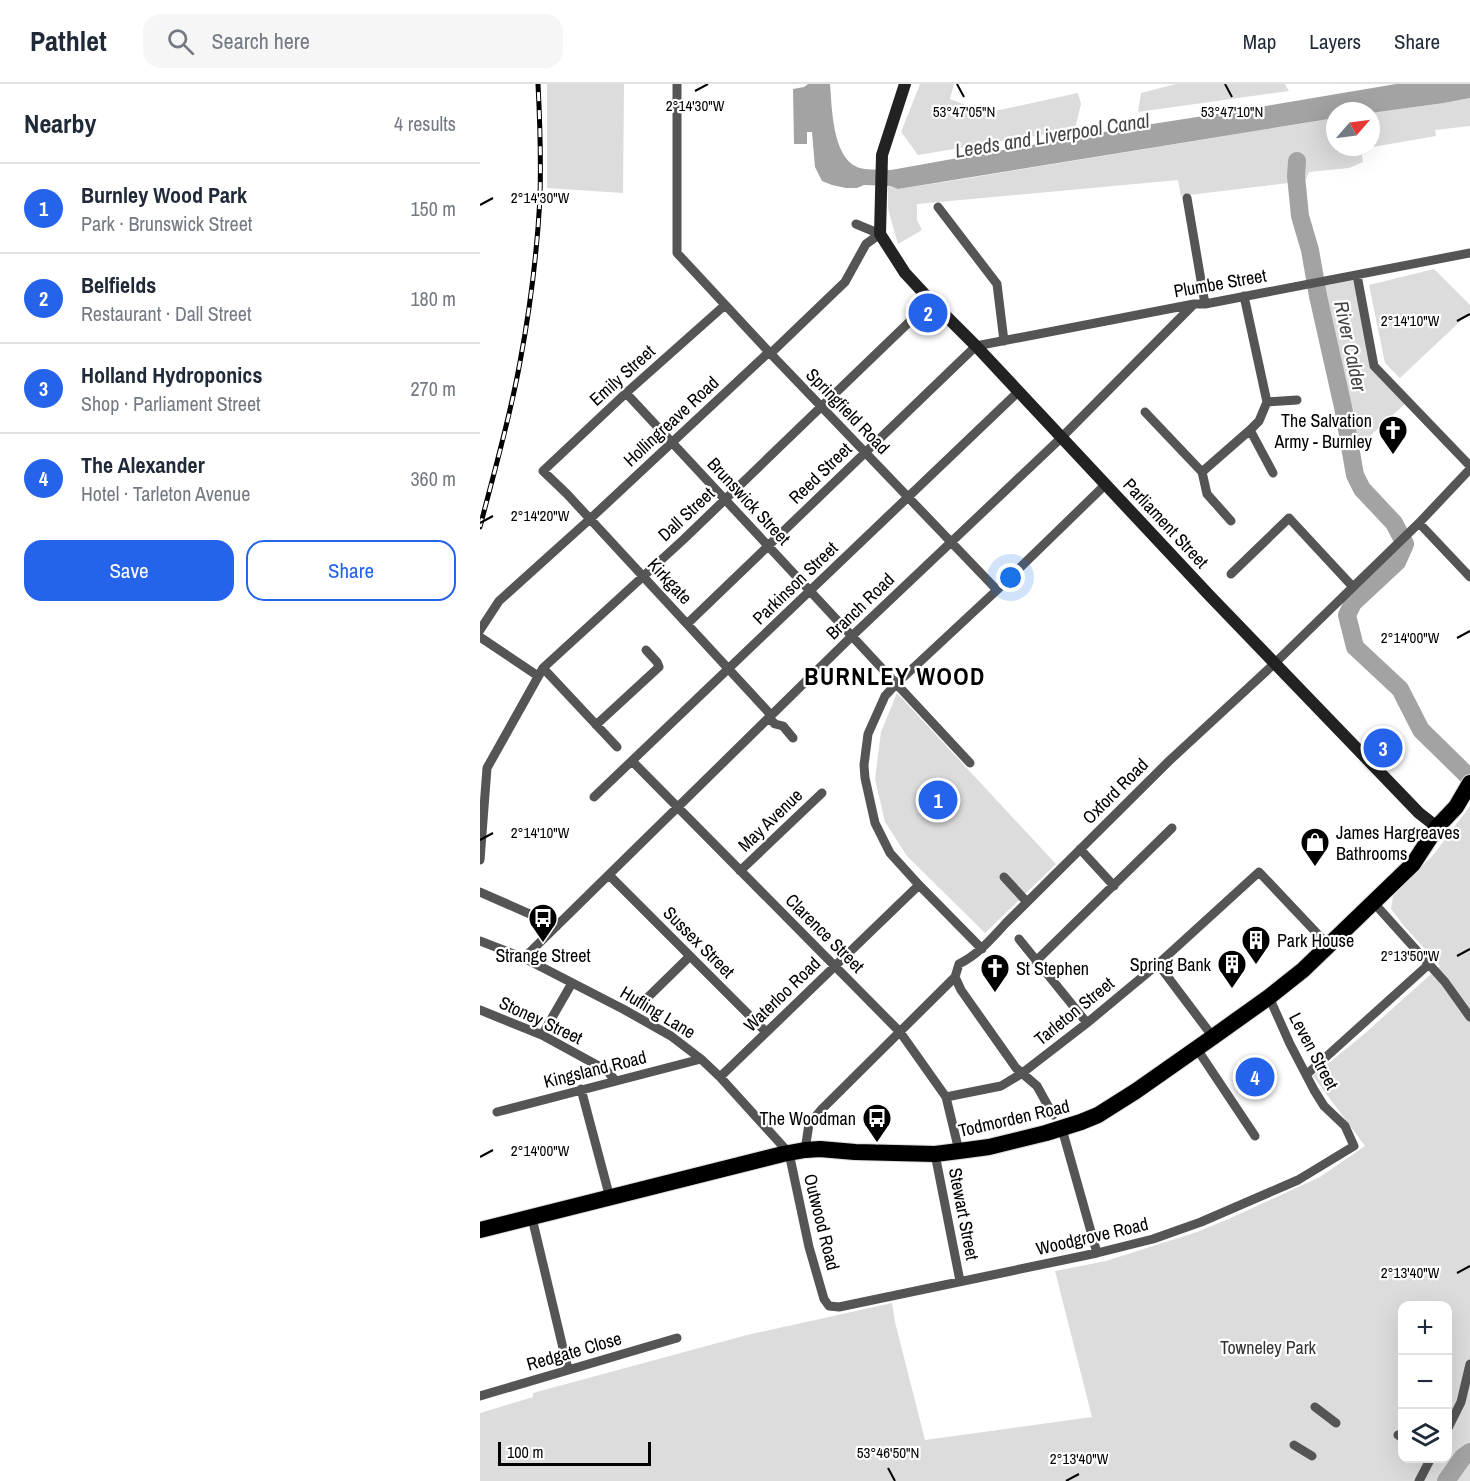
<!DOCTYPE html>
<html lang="en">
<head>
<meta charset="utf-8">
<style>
  body { margin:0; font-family:"Archivo Narrow",sans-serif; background:#f6f6f7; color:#1f2937 }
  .controls { position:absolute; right:18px; bottom:18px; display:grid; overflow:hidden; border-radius:12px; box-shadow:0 6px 24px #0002 }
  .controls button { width:54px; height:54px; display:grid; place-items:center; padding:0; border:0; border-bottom:2px solid #e0e1e3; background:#fff; color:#1f2937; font:30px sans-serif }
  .compass { position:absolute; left:846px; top:18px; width:54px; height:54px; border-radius:50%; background:#fff; box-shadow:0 6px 24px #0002; rotate:62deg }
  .scale { position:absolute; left:18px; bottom:15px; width:153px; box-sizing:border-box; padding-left:6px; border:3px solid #000; border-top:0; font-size:16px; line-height:21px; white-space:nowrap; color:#000; -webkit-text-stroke:4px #fff; paint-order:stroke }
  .you { position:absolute; left:531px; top:494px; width:21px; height:21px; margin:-15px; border:4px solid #fff; border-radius:50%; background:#1a73e8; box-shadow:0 0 0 9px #1a73e833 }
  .badge { display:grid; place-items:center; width:39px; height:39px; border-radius:50%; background:#2563eb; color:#fff; font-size:20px; font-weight:700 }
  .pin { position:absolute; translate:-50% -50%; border:3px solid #fff; box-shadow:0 2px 6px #0006 }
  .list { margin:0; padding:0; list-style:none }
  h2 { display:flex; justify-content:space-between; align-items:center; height:78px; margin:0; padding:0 24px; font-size:26px }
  h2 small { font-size:20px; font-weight:400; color:#747a83 }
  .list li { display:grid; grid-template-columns:39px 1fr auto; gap:18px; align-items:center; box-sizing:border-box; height:90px; padding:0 24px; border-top:2px solid #e0e1e3 }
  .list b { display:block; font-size:22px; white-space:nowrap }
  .list p { margin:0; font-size:20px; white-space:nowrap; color:#747a83 }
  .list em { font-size:20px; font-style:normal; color:#747a83 }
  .actions { display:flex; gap:12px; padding:18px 24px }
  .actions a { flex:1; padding:14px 0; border:2px solid #2563eb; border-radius:18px; text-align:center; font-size:21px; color:#2563eb }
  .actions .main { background:#2563eb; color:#fff }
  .icon { flex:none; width:33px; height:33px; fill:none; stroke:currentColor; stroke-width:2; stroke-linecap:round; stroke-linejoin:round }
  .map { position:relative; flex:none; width:990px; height:1397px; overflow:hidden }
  header { display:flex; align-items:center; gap:36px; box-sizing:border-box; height:84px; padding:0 30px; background:#fff; border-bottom:2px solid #e0e1e3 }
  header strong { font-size:28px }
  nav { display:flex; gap:33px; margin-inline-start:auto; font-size:21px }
  .search { width:420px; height:54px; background:#f6f6f7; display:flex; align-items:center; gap:15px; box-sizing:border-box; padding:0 21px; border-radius:18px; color:#747a83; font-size:22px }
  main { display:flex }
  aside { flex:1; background:#fff }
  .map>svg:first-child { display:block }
</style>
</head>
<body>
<header>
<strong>Pathlet</strong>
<div class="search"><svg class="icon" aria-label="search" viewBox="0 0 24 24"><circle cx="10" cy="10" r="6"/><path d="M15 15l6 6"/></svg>Search here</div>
<nav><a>Map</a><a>Layers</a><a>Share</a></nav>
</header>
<main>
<aside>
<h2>Nearby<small>4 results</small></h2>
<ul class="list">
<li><span class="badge">1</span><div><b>Burnley Wood Park</b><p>Park · Brunswick Street</p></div><em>150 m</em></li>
<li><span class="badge">2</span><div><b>Belfields</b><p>Restaurant · Dall Street</p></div><em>180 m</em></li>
<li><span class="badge">3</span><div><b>Holland Hydroponics</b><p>Shop · Parliament Street</p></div><em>270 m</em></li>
<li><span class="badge">4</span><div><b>The Alexander</b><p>Hotel · Tarleton Avenue</p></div><em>360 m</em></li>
</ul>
<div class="actions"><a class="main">Save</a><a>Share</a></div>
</aside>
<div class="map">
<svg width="990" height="1397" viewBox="0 0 990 1397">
  <rect width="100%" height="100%" fill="#fff"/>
  <path fill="#dcdcdc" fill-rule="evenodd" d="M67,0H144L143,109L67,104Z
    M440,0H474L470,15L506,29L598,9L601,20L595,45L438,71L421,48Z
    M696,0H805L809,7L658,28L661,9Z
    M990,14V42L955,46L956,52L881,65L883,78L869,84L829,88L825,97L701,112L698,96L437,120V136L442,146L418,160L408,125V102L418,105L477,96L855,34V63H891V29L964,19Z
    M954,185L990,221V228L920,294L905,279L889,201Z
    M875,194L893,283L926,319L879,362L842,200Z
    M417,609L576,780L505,849L427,772L405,738L395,695L401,648Z
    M990,722V1397H0V1329L53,1313V1309L267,1251L412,1219L415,1238L445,1356L612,1333L575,1187L626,1177L717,1148L753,1133L840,1093L885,1062L833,992L883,951L960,882L924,842L911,825L913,812L954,770ZM922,1222H968V1374H922Z"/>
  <path fill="#a3a3a3" d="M328,0H350C352,23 352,72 377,83C387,87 400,85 411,86L646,44L756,27L916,0H990V14L964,19L891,29V27H855V34L418,105L410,102L384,101L377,104H366L352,101L342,97L335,83L332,48H327V60H314L313,5L324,3Z"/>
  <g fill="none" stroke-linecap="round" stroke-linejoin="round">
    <path stroke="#a3a3a3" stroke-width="18" d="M817,77L816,92L820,132L830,166L838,212L863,323L875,391L882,405L914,439L925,460L917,478L873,519L867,531L875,563L920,605L941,646L990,694
      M966,1397L983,1373L990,1368"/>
    <g stroke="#dbdbdb" stroke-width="18">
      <path id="highway" d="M0,1146L303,1070L325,1066L340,1065L375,1068L455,1070L479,1067L509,1063L566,1049L601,1038L618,1031L656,1007L733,953L789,913L823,886L933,780L957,743L976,723L990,699"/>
    </g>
    <path stroke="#555" stroke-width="9" d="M197,0V169L289,268L517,506
      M707,114L725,220
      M458,123L517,200L524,257
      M376,140L400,150
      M877,191L894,282L990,382
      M764,212L787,318L779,337L770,346L793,389
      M245,221L146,309L63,387L87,410L291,631
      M146,309L490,679
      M787,318L817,316
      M665,328L722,388L727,410L751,437
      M722,388L770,346
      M939,439L990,493
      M751,490L809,434L873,503
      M207,540L496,262L714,220H725L990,169
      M0,546L19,517L110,435L289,268L291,269L365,198L386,160L400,150
      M0,553L58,592
      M63,584L137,663
      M289,634L295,640L303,642L313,654
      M116,641L179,583L177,578L166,566
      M152,677L420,948L466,1013L479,1067
      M114,713L538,308
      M600,765L634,802
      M0,776L7,684L63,584L204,455L451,217
      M260,787L342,709
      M129,791L286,948
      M524,793L547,818
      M0,808L77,842
      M894,819L965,898L990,933
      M539,855L607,939
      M0,857L44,874L143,925L191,952L221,975L240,993L309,1069L329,1163L344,1215L349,1222L359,1223L617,1169L673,1155L721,1138L818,1096L874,1062L865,1042L844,1022L834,1006L810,960L789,913
      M502,865L439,801L410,769L395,739L385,694L384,681L388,650L405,612L416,600L517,506L625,401
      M44,874L372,552L581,354L714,220
      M556,877L692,744
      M678,880L733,953
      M475,893L481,906L536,984L557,1002L573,1031
      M161,920L210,872
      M0,926L62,951L126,986L136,997
      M62,951L92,899
      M717,965L775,1052
      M826,991L948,881
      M240,993L439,801
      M101,1005L130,1114
      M466,1013L521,1002L541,990L607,939L678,880L779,788L848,861
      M17,1028L221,975
      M582,1045L617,1169
      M325,1066L329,1040L342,1025L475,893L479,880C499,870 511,855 526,839L689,677L795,579L873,503L939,439L990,385
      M455,1070L480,1197
      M52,1134L88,1285
      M0,1312L197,1254
      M835,1323L856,1339
      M968,1344L981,1318L990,1280
      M918,1351L922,1354
      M814,1361L832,1372
      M939,1397L951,1374"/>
    <path stroke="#222" stroke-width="12" d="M425,0L402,71L400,150L425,189L451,217L496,262L729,511L939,729L957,743"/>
    <use href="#highway" stroke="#000" stroke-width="16"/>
    <g stroke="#000" stroke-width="5">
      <path id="rail" d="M0,443C14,388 30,334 40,278C50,225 57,169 60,114C61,76 60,38 58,0"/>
    </g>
    <use href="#rail" stroke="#fff" stroke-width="3" stroke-dasharray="9" stroke-linecap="butt"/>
  </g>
  <path fill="none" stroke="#000" stroke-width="2" d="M477,0L484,13M745,0L752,13M215,7L228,0M0,121L13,114M977,237L990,230M0,439L13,432M977,554L990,547M0,756L13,749M977,872L990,865M0,1073L13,1066M977,1189L990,1182M408,1384L415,1397M586,1397L599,1390"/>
  <defs>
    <g id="church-pin" transform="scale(1.5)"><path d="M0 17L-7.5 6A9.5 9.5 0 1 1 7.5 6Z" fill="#000" stroke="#fff"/><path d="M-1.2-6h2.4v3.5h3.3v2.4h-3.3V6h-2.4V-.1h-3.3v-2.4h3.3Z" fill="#fff"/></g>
    <g id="shop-pin" transform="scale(1.5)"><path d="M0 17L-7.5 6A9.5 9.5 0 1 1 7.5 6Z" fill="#000" stroke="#fff"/><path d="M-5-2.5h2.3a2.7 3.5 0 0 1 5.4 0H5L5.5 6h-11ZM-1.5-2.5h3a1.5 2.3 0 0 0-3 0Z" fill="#fff"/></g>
    <g id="bus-pin" transform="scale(1.5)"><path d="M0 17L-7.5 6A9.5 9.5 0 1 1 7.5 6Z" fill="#000" stroke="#fff"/><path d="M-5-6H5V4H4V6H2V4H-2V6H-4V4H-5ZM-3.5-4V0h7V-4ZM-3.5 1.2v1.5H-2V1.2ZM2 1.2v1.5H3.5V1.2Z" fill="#fff"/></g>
    <g id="building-pin" transform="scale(1.5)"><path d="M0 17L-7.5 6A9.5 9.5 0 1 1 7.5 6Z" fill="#000" stroke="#fff"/><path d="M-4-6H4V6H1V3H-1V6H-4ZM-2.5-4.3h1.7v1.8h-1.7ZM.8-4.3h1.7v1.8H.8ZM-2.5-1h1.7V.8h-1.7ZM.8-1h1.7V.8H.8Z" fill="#fff"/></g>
  </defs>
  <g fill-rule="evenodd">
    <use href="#church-pin" x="913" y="346"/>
    <use href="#shop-pin" x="835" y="758"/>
    <use href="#bus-pin" x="63" y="834"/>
    <use href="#building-pin" x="776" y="856"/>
    <use href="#building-pin" x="752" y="880"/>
    <use href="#church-pin" x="515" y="884"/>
    <use href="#bus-pin" x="397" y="1034"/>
  </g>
  <g text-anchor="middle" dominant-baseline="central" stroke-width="4.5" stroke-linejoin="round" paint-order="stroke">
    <g font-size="18" fill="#000" stroke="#fff">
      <text transform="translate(740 199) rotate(-10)">Plumbe Street</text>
      <text transform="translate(142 291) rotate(-42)">Emily Street</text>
      <text transform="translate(368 327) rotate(46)">Springfield Road</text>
      <text transform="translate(191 337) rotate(-43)">Hollingreave Road</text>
      <text transform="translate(340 389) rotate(-44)">Reed Street</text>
      <text transform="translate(269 417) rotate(47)">Brunswick Street</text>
      <text transform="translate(206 430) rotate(-43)">Dall Street</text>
      <text transform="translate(686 439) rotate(47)">Parliament Street</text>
      <text transform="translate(190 497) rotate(47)">Kirkgate</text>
      <text transform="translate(315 499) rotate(-44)">Parkinson Street</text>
      <text transform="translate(380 522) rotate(-44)">Branch Road</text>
      <text transform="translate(635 707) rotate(-45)">Oxford Road</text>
      <text transform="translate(290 736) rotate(-44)">May Avenue</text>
      <text transform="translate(345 849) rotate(45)">Clarence Street</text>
      <text transform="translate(219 858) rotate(45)">Sussex Street</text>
      <text transform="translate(302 910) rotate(-44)">Waterloo Road</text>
      <text transform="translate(594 927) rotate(-39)">Tarleton Street</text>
      <text transform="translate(178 928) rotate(31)">Hufling Lane</text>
      <text transform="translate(61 936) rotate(25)">Stoney Street</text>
      <text transform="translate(834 967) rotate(62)">Leven Street</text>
      <text transform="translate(115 985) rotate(-14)">Kingsland Road</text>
      <text transform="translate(534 1034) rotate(-13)">Todmorden Road</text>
      <text transform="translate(484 1130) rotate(79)">Stewart Street</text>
      <text transform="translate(342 1138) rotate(76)">Outwood Road</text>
      <text transform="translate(612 1152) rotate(-13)">Woodgrove Road</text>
      <text transform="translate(94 1267) rotate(-16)">Redgate Close</text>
    </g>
    <g font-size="18" fill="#000" stroke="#fff" text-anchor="end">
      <text x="892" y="336">The Salvation<tspan x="892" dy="21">Army - Burnley</tspan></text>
      <text x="856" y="748" text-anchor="start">James Hargreaves<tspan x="856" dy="21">Bathrooms</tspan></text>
      <text x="797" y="856" text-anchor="start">Park House</text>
      <text x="63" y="871" text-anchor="middle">Strange Street</text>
      <text x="731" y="880">Spring Bank</text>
      <text x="536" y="884" text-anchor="start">St Stephen</text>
      <text x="376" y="1034">The Woodman</text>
    </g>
    <g font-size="18" fill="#333" stroke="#fff">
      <text x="788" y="1263">Towneley Park</text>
    </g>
    <g font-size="20" font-style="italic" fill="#444" stroke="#fff">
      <text transform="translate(572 51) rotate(-9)">Leeds and Liverpool Canal</text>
      <text transform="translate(871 262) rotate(78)">River Calder</text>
    </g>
    <g font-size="24" font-weight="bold" letter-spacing="1.5" fill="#000" stroke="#fff">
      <text x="415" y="592">BURNLEY WOOD</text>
    </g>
  </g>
  <g font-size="15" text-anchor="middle" fill="#000" stroke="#fff" stroke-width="4.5" stroke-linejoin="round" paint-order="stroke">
    <text x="215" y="27">2°14'30"W</text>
    <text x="484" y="33">53°47'05"N</text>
    <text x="752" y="33">53°47'10"N</text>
    <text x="60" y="119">2°14'30"W</text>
    <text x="930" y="242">2°14'10"W</text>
    <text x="60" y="437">2°14'20"W</text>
    <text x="930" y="559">2°14'00"W</text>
    <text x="60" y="754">2°14'10"W</text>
    <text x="930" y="877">2°13'50"W</text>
    <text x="60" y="1072">2°14'00"W</text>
    <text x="930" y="1194">2°13'40"W</text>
    <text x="408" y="1374">53°46'50"N</text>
    <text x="599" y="1380">2°13'40"W</text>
  </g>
</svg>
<div class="controls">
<button>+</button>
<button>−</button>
<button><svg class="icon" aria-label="layers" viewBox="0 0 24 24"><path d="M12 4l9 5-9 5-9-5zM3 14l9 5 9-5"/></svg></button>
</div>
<svg class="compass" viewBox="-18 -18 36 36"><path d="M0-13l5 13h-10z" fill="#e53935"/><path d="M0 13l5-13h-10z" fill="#747a83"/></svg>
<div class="scale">100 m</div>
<div class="you"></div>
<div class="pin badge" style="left:458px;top:716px">1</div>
<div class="pin badge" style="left:448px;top:229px">2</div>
<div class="pin badge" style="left:903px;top:664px">3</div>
<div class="pin badge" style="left:775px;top:993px">4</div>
</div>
</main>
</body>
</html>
